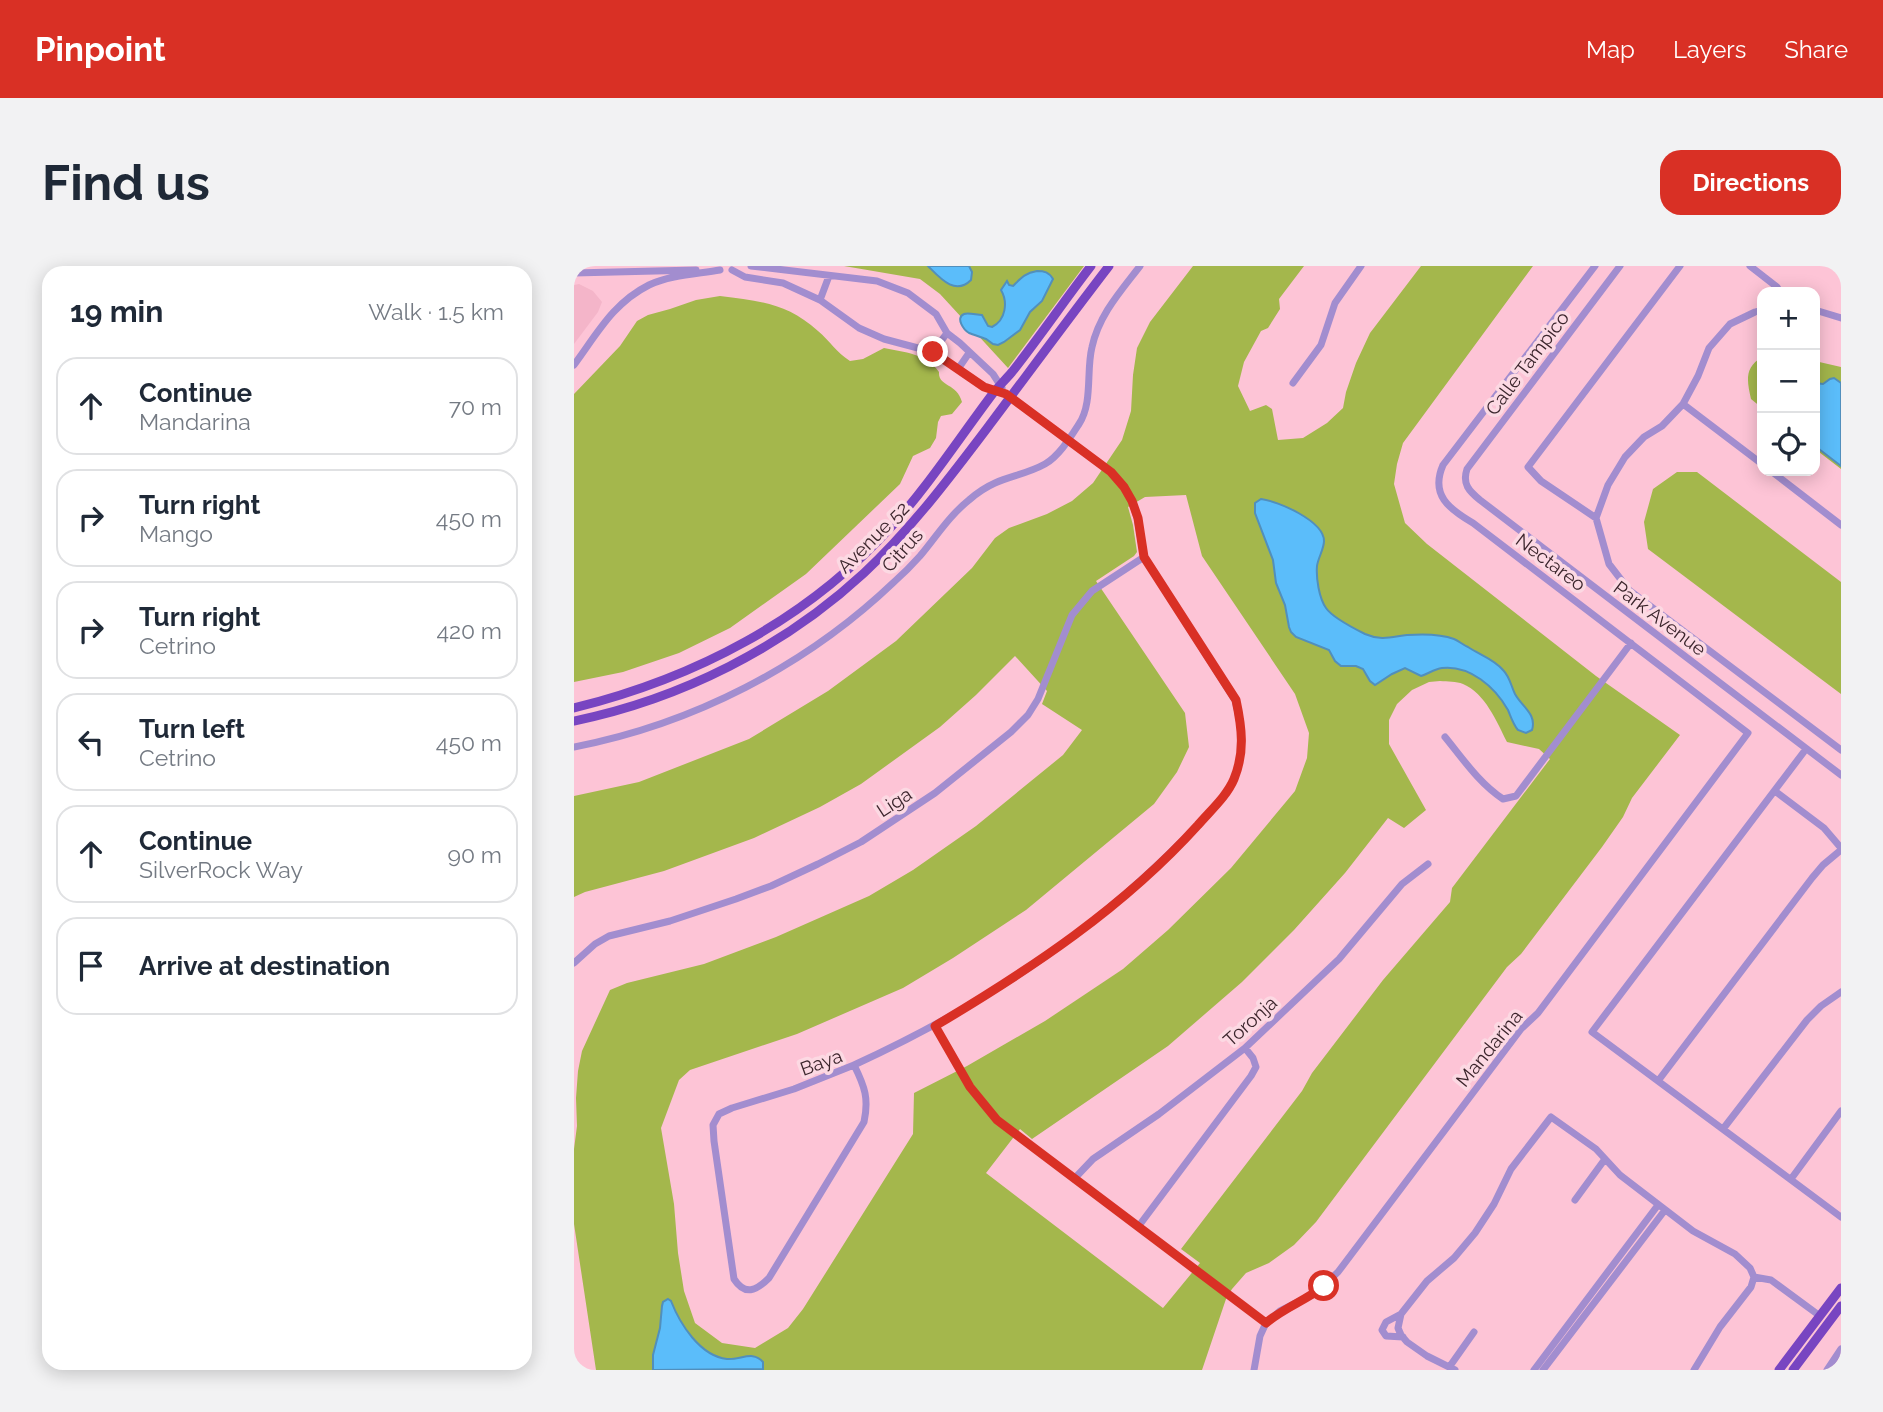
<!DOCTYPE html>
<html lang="en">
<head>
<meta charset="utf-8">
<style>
  body { margin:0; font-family:Raleway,sans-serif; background:#f2f2f3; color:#1f2937 }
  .controls { position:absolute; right:21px; top:21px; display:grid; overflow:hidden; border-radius:14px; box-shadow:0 4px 18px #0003 }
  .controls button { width:63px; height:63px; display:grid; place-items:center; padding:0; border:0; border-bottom:2px solid #e0e1e3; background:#fff; color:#1f2937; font:35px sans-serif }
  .stop { position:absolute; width:21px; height:21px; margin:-16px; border:5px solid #d93025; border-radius:50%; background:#fff }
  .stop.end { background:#d93025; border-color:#fff; box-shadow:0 2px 7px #0008 }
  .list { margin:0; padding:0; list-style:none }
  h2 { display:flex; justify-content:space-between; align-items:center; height:91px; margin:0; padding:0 28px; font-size:30px }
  h2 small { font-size:23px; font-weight:400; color:#747a83 }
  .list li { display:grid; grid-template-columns:46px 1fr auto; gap:21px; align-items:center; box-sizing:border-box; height:98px; margin:0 14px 14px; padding:0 14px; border:2px solid #e0e1e3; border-radius:21px }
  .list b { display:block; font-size:26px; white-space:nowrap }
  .list p { margin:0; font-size:23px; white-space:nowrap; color:#747a83 }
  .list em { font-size:23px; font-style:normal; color:#747a83 }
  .icon { flex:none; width:38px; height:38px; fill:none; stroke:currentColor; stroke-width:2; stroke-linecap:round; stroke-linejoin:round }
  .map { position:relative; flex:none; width:1267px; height:1104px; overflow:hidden; border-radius:21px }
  header { display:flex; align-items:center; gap:42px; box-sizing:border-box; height:98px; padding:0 35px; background:#d93025; color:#fff }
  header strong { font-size:33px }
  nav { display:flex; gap:38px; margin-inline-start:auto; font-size:24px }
  .intro { display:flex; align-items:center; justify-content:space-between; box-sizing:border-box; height:168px; padding:0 42px }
  h1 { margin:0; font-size:49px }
  .button { padding:18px 32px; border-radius:21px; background:#d93025; color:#fff; font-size:24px; font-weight:700 }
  main { display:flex; gap:42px; padding:0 42px }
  aside { flex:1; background:#fff; border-radius:21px; box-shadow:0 4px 18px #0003 }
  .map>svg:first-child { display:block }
</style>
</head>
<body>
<header>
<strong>Pinpoint</strong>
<nav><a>Map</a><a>Layers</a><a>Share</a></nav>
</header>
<div class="intro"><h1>Find us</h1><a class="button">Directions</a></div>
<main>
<aside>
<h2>19 min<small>Walk · 1.5 km</small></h2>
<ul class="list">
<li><svg class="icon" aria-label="ahead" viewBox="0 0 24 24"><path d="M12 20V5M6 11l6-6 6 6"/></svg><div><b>Continue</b><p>Mandarina</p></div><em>70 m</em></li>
<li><svg class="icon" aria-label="right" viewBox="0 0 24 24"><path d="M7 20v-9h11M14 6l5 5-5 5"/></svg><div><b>Turn right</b><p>Mango</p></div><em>450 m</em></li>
<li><svg class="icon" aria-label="right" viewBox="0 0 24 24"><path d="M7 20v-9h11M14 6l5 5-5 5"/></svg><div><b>Turn right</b><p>Cetrino</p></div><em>420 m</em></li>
<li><svg class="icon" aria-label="left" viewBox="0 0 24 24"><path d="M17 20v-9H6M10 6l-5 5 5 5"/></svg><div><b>Turn left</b><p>Cetrino</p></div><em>450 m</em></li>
<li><svg class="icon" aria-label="ahead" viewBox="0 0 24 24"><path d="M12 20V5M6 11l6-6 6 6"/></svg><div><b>Continue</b><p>SilverRock Way</p></div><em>90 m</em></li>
<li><svg class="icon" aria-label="arrive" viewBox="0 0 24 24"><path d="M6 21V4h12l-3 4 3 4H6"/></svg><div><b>Arrive at destination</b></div></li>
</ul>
</aside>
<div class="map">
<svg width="1267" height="1104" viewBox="0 0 1267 1104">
  <rect width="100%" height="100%" fill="#fdc4d6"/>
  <path fill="#f4b5c9" d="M5,18L19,25L28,36L24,46L0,78V19Z"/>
  <path fill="#a4b74c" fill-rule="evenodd" d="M270,0H510L434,102L366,28L346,13Z
    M619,0H730L705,33L706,43L694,62L687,65L670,96L664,120L676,145L692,139L698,143L704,174L729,172L753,157L769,142L772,126L782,97L796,67L847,0H959L829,177L823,198L820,218L831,257L853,278L1022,410L1106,469L1058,532L1049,551L1028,581L947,688L933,701L742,956L720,979L695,997L672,1007L658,1023L652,1033L628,1104H22L0,958V883L3,860L2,832L4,805L8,785L36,724L53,717L130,698L202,671L295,630L339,604L402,560L489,489L508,464L468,438L473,425L441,390L402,429L366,461L287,518L246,541L180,572L90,605L11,626L0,631V530L65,516L175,473L254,425L322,375L398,302L421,272L435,262L473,248L498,235L519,217L548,174L557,145L559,109L563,82L576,56ZM612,229L628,290L721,428L735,467L733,492L721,525L657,602L594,664L549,703L471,755L393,800L340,827L339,868L229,1043L214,1062L181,1082L148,1077L121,1057L110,1025L104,987L100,938L87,862L105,814L116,804L223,768L329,722L379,692L452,644L580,538L603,506L615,481L611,447L522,315L560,290L563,286L559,259L554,241L571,231ZM866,415C874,416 882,415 889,418C911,427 923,456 933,476L965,483L976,493L878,622L876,636L809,714L738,807L728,825L607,983L626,997L589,1042L412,907L446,863L458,873L594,780L668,716L720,664L771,607L814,552L830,562L852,544L815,478V454L823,438L838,424L855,416Z
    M146,30C186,35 213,37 244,65C256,75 262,86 276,95L289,93L310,82C330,86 353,88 365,106C364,121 383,117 388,136L378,148L367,150L364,156L362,172L356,182L339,190L326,218L232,308L156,362L105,387L49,406L0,416V128L46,80L63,55L74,49L96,43L122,34Z
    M1188,91V142L1177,133C1173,115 1170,102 1188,91Z
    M1241,95L1267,101V203L1241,183Z
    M1103,206H1123L1267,316V428L1074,283L1070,256L1079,223Z"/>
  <path fill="#5bbdfa" stroke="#518fbc" stroke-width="2" d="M354,0H395L398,6L397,14C381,30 366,12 354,0Z
    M463,5C470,5 475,6 479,13L468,35L456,46L446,64L430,76L424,79L419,78L412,73C407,71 400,69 395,67C390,64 381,52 390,48C394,46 403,49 408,49L414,60L418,61C432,54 434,36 427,24L433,15L435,19L439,20C447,12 451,7 463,5Z
    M1260,112L1267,117V200L1241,180V117L1249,118L1256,113Z
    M687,233C704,235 750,255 750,275C750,283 744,292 743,300C742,312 745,332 752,342C758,351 781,363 791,368C807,375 817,371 833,369C847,368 867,368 880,373C885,375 889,379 894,381C906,389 920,393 929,404C936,411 937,420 941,428C948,441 963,448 958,464L952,467L944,464C939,458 937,451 934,444C921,421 896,399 868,402C860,403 854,408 847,410L831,402L818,408L801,419L796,415L789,403L782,400H767L761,395L755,384L722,371L717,366L715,361L711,339L702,317L699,294L681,247V237Z
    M94,1033L97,1035C106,1058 126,1090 153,1093C167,1094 179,1084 189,1096V1103L79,1104V1089L86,1062L88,1040L89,1036Z"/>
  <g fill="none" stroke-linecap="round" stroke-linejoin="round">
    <path stroke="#a28dcf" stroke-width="7" d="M177,0L303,15L334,27L362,48L373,67L386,77L419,108L428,122
      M1046,0L893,203C888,218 895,225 906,234L1267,509
      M1176,0L1203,21L1206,26
      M1264,0L1267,2
      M158,4L171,11L209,17L246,34L285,62L310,73L359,86L410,121L432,128L537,206L550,221L558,235L563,252L570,291L661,434C668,462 671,486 660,513C653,531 620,564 605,578C509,674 404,742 280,799
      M0,7L122,4
      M246,34L255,10
      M1188,44L1181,46L1156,58L1135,82L1124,110L1109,138L1088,160L1070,171L1051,191L1034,219L1022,252L1035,298L1055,324L1267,484
      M1241,44L1267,52
      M359,86L373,67
      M0,99C23,68 39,37 75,19C96,9 123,8 146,4
      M384,103L395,87
      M719,117L747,79L761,37L787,0
      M1109,138L1188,198
      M1197,205L1267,259
      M1022,252L967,215L954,201L1106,0
      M871,471C889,493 905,517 929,533L942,530L1057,377
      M0,481C119,458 232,400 320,316C329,308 338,299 346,290C362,271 375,250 395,234C403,227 412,221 421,217C437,210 455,207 471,198C485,190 496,172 505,158C519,137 512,105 518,81C525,49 546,26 566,0
      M1232,483L1018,766L1267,951
      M1201,525L1250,562L1267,582
      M0,697L21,678L35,670L96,655L162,633L197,620L244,598L287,576L361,527L437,466L454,449L464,433L498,349L518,325L570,291
      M361,760L396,821L423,854L692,1057
      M280,799C291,821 295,833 290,856L195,1012C182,1025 171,1030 160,1013L140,875L139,859L145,848L158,842L220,823Z
      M1084,815L1238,612L1249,599L1267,584
      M1149,863L1233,754L1247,740L1267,726
      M500,913L519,893L585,848L671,782L765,693L828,618L854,598
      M1217,913L1267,845
      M1001,934L1031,893
      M564,961L677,810L682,801L679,792L671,782
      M1180,1011L1197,1014L1246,1050
      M827,1048L812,1056L808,1064L812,1070L829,1071
      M876,1100L900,1066
      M680,1104L686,1070L692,1057L706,1045L742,1027L764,1006L947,763L964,747L1174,467L899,257C875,243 856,229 869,199L1021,0
      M881,1104L853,1090L833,1076L827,1069L824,1062L827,1048L853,1015L880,992L901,967L920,938L937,903L977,851L1022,883L1046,909L1119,965L1161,988L1176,1002L1180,1011
      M960,1104L1084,939
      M969,1104L1091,944
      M1120,1104L1146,1061L1177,1021L1180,1011
      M1253,1104L1267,1083"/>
    <path stroke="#7845c1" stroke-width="9" d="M0,442C121,412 233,354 317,261C355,219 386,171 420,126C426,119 432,113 438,106C465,72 490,35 517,0
      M0,455C107,433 210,381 290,307C338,262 377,210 417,157C456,105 495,52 535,0
      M1205,1104L1267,1022
      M1219,1104L1267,1040"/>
  </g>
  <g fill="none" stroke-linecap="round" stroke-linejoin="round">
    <path stroke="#d93025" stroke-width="9" d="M359,86L410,121L432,128L537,206L550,221L558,235L564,252L570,291L662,434C668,462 671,486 660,513C653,530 636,545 624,559C549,642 457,703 361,760L396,821L423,854L692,1057C711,1041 731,1035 750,1020"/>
  </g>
  <g text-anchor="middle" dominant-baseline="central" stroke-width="7" stroke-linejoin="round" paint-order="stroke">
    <g font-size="19" fill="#3b252c" stroke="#fcd9e3">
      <text transform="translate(953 97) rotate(-53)">Calle Tampico</text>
      <text transform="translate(299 271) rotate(-45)">Avenue 52</text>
      <text transform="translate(328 284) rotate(-48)">Citrus</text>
      <text transform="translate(977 296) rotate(37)">Nectareo</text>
      <text transform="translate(1086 352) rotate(37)">Park Avenue</text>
      <text transform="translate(320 536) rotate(-33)">Liga</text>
      <text transform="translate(676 755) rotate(-42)">Toronja</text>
      <text transform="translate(915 782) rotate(-51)">Mandarina</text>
      <text transform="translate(247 796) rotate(-20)">Baya</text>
    </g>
  </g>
</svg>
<div class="controls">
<button>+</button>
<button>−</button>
<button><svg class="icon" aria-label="locate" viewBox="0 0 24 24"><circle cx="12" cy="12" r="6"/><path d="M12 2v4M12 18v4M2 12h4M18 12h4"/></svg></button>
</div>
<div class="stop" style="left:750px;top:1020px"></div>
<div class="stop end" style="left:359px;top:86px"></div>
</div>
</main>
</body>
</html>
